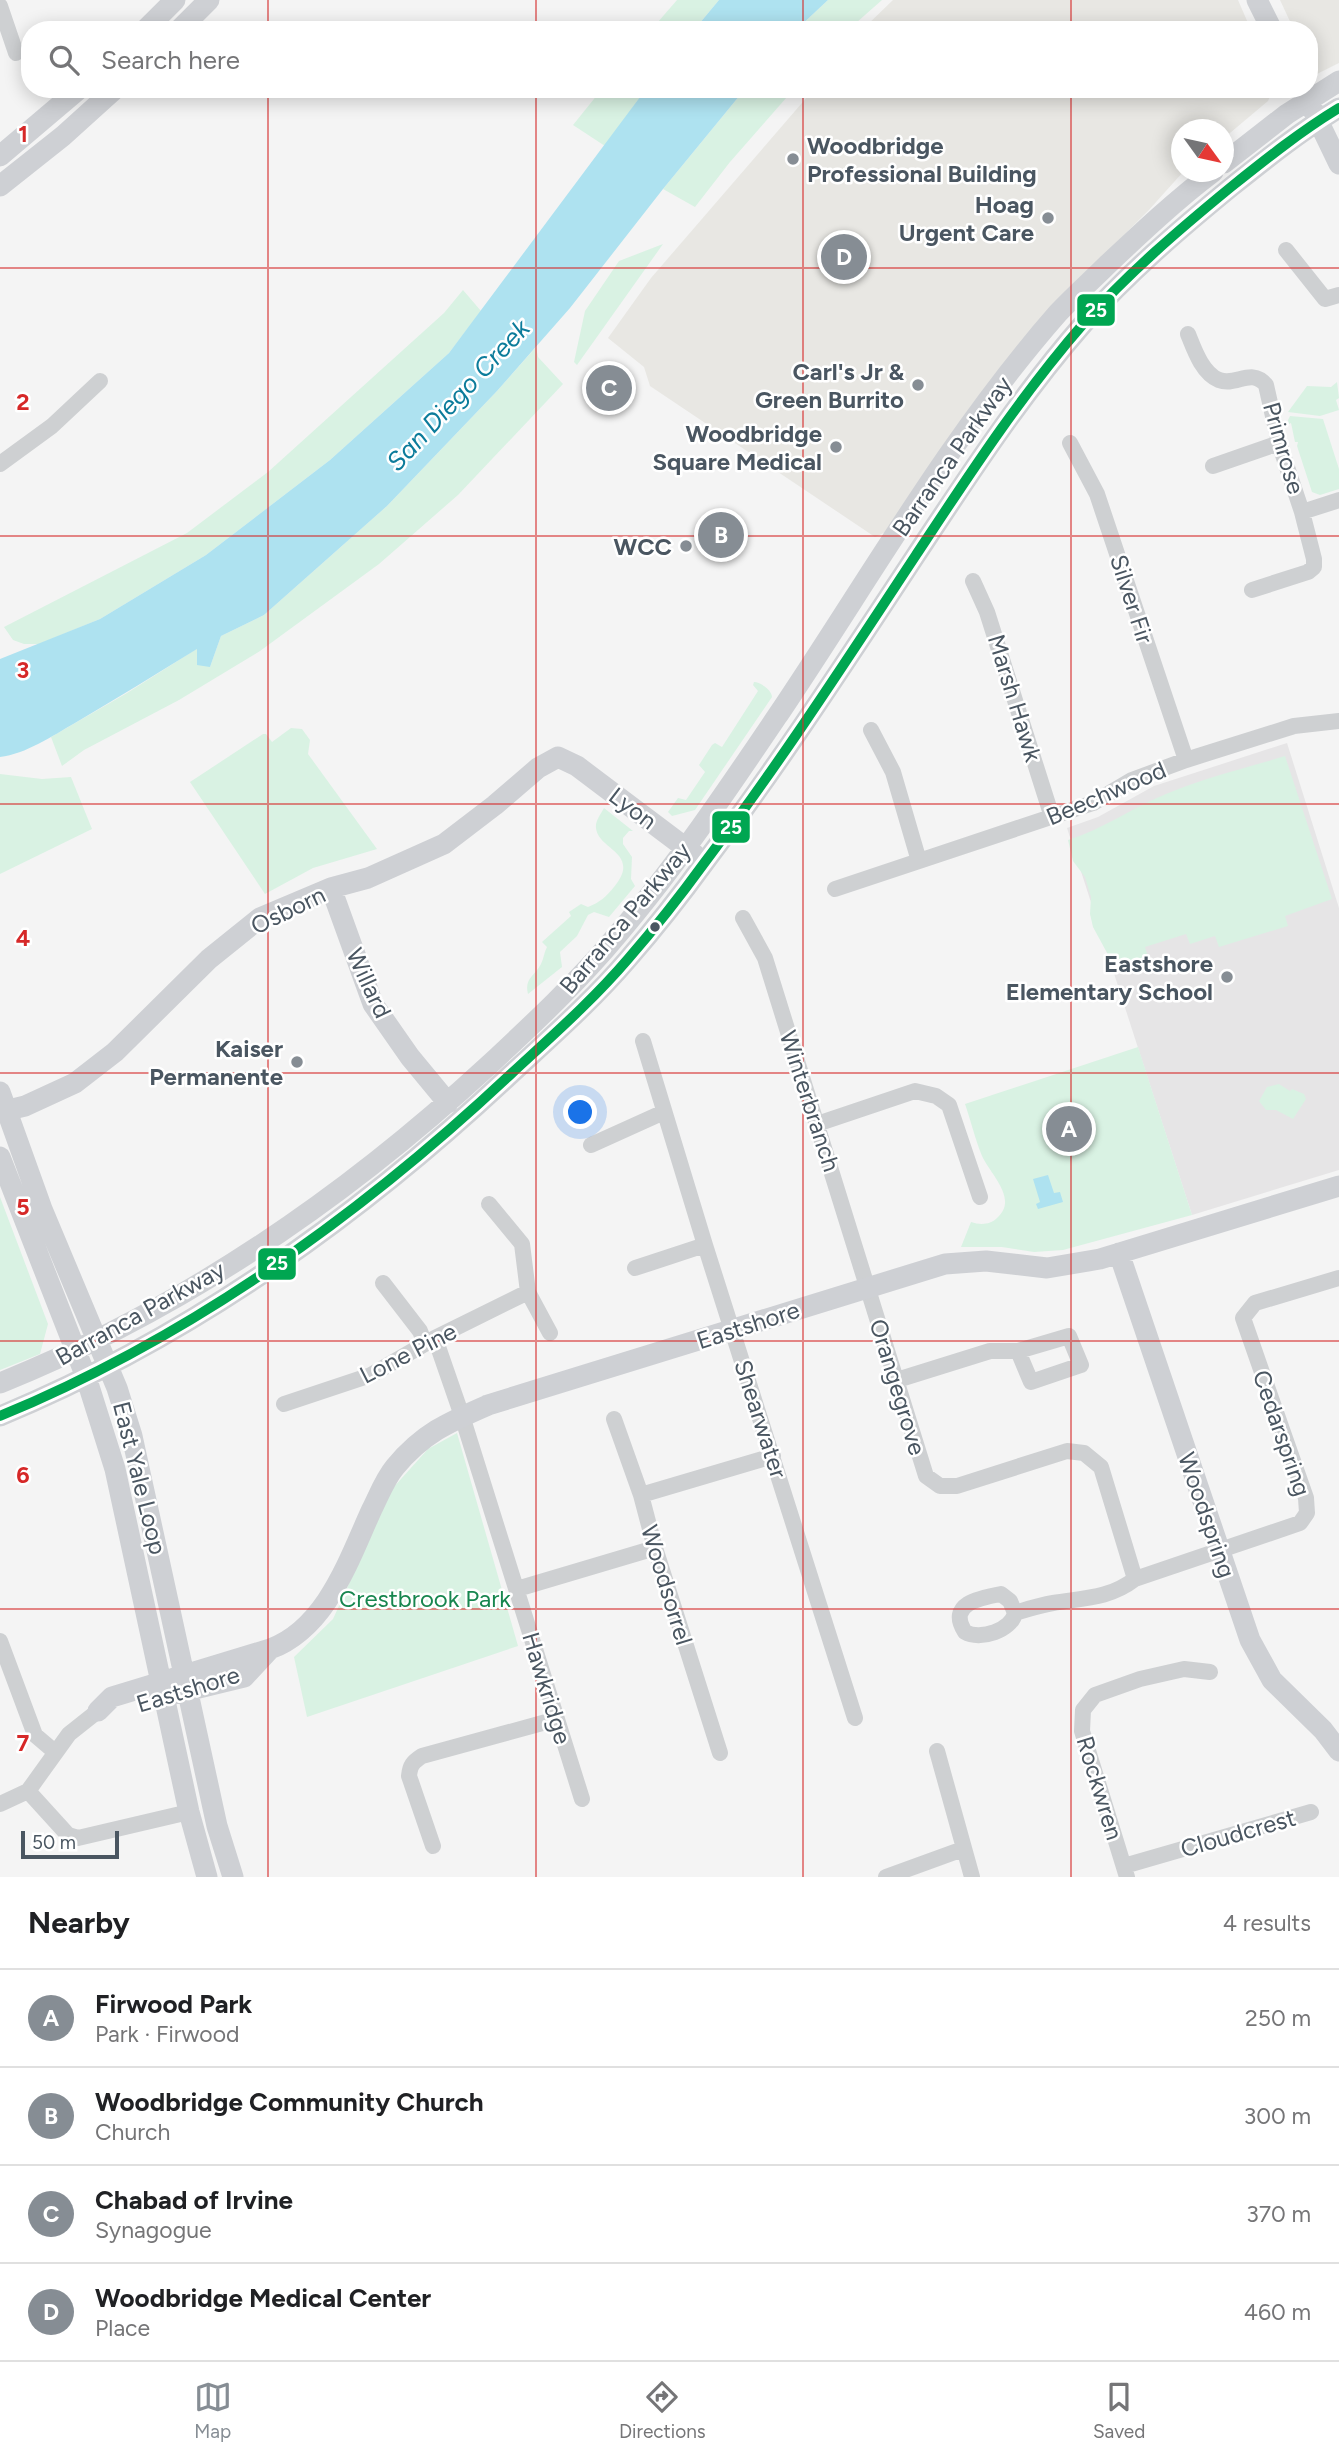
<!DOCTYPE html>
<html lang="en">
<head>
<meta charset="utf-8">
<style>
  body { margin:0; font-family:Figtree,sans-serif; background:#f6f6f6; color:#202124 }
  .compass { position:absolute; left:1171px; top:119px; width:63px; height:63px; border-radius:50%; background:#fff; box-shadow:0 4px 18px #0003; rotate:123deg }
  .scale { position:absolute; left:21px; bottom:18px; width:98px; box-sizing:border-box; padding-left:7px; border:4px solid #4a5661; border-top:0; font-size:19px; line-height:24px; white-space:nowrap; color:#4a5661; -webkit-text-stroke:5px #fff; paint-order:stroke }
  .you { position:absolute; left:581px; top:1113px; width:24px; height:24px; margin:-18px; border:5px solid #fff; border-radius:50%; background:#1a73e8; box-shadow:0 0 0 10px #1a73e833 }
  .badge { display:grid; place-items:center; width:46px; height:46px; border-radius:50%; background:#868d94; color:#fff; font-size:23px; font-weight:700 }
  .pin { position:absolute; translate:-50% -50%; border:4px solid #fff; box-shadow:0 2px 7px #0006 }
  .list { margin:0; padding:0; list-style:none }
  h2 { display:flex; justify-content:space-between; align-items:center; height:91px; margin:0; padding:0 28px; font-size:30px }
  h2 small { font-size:23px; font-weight:400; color:#757577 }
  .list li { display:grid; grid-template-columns:46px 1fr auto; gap:21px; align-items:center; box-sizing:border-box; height:98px; padding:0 28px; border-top:2px solid #e0e0e0 }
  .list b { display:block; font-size:26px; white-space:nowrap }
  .list p { margin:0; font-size:23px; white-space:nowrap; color:#757577 }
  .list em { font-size:23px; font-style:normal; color:#757577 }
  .icon { flex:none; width:38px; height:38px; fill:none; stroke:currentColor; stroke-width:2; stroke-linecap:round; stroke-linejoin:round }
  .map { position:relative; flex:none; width:1339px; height:1877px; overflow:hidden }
  .search { position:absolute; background:#fff; box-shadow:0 4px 18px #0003; left:21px; right:21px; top:21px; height:77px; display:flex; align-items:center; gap:18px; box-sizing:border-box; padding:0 24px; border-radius:28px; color:#757577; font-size:26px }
  .sheet { height:483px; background:#fff }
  nav { display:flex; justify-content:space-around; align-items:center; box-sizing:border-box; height:98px; border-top:2px solid #e0e0e0; background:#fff; font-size:19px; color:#757577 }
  nav a { display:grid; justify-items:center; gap:4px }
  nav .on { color:#868d94 }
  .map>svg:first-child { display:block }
</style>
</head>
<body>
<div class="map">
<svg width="1339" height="1877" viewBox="0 0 1339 1877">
  <rect width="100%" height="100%" fill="#f4f4f4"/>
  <path fill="#e8e7e3" d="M893,0H1238L1251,30H862Z
    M1280,0H1339V63L1315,75L1309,63V30H1294Z
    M814,89H1273L1268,101L1224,138V130H1182V172H1183L1148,211L1075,284L888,531L875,537L650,386L644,367L608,338L651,278Z"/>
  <path fill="#e6e5e6" d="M1287,743L1339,908V1170L1192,1215L1067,828L1098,817L1154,786Z"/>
  <path fill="#d9f2e3" d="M677,0H719L694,30H651Z
    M828,0H882L848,30H796Z
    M602,89H646L605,146L573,125Z
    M745,89H794L730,162L695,207L663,189Z
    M663,244L577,365L574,362L585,311L619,261Z
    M463,290L481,311L449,353L330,460L206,555L100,619L39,644H24L13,640L4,627L187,533L268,472L444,313Z
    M536,347L538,357L563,384L458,495L379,564L260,651L179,700L84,750L62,766L51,737L127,693L198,648L210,667L221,636L264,615L387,506L497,391Z
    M1337,382L1339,398L1336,400L1339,410L1320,416L1288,412L1307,386L1331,387Z
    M1290,416L1323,419L1339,469V489L1320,495L1312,492L1297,446L1298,442H1295L1291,423L1289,424L1288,420Z
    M754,682C760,682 772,690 772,697L695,810L672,816L668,812L678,798L686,800L705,772L699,765L712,745L715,743L722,747L758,691L753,685Z
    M291,728L302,729L310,740L308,754L377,849L313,868L265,894L190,782L263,734H266L272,742Z
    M1285,756L1332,899L1285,916L1288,926L1219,947L1215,936L1190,944L1186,934L1145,947L1148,957L1123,966V973L1112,962L1093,927L1090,914L1091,897L1085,877L1073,861L1068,840C1103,829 1132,808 1166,794C1204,778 1246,768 1285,756Z
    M0,774L42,779L71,777L92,829L0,874Z
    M604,808L633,831H629L623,838V844L632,857L631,879L635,886L609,917L594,912L588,915L577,936L560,952L562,967L528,994C524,978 535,976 541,964C544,958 544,952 547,947L542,942L571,916L569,912L581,904L588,907C599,903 607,896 614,887C642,853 598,850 596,828C595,821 601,814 604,808Z
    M1138,1047L1192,1215L1063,1250L1034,1252L1002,1247H961L971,1222C980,1225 990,1225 997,1218C1019,1199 990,1174 982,1156C975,1139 971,1121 965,1104Z
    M1279,1084L1290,1091L1292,1089L1304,1094L1306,1099L1293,1119L1276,1110H1266L1259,1101L1267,1087Z
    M0,1197L48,1324L40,1354L0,1370Z
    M457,1433L518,1646L307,1717L294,1657L333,1619L392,1489L428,1449Z"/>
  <path fill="#aee2f0" d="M719,0H828L796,30H694Z
    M646,89H745L663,189L570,308L497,391L387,506L264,615L221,636L210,667L197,665V649C156,674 116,699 75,723C52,736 26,754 0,757V659L100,619L206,555L330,460L449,353Z
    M1048,1175L1054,1193L1060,1192L1063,1202L1038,1209L1036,1204L1040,1202L1033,1179Z"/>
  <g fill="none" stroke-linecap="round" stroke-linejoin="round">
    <path stroke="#ced0d2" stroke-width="16" d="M0,6L16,53
      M1286,250L1325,299L1339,295
      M1188,334C1194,349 1202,373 1219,380C1236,387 1251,367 1266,385L1279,443L1302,512L1314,559V567L1308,572L1252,590
      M1070,443L1097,494L1186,760
      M0,464L52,426L100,381
      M1213,466L1279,443
      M1302,512L1339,500
      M973,581L987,612L1052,817
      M871,730L893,772L919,861
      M835,889L1093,803L1132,780L1186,760L1294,726L1339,721
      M743,918L765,958L926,1476L940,1486H957L1067,1451L1084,1453L1101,1467L1135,1579
      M643,1041L705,1245L855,1718
      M817,1124L915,1091L936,1096L949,1105L980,1197
      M591,1145L664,1112
      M489,1204L522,1244L528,1292L550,1333
      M635,1268L705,1245
      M383,1283L420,1331L425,1344
      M435,1338L462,1416L582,1799
      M897,1380L990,1351H1018L1069,1336L1081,1365L1031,1382L1018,1351
      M284,1404L371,1375L435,1338L528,1292
      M614,1419L641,1495L655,1548L720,1753
      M641,1495L773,1456
      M517,1589L655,1548
      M1015,1613L1010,1601L1001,1594C979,1598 947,1604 965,1632C980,1641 1012,1630 1015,1613C1028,1609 1040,1605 1053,1603C1083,1598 1109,1599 1135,1579L1300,1523L1307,1513L1306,1498L1243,1318L1255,1303L1339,1278
      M0,1641L35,1735L55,1752
      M937,1751L972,1877
      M28,1791L68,1835L78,1838L189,1812
      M0,1804L28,1791L69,1734L98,1711
      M433,1846L409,1776C410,1765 413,1762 422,1756L557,1719
      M1124,1866L1311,1812
      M886,1877L963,1849
      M1127,1877L1082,1731L1083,1710L1095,1695L1140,1679L1184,1669L1210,1672"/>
    <path stroke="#ced0d4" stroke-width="21" d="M1257,0L1272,30
      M145,30L175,0
      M179,30L209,0
      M1313,110L1339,164
      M0,156L79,89
      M1224,163L1287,114L1339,81
      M0,186L63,136L115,89
      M331,888L373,1004L410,1057L448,1103
      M0,1092L42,1209L117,1388L132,1436L217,1826L233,1877
      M0,1112L25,1106L75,1083L115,1052L209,959L260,918L331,888L368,878L444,844L495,805L538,768L558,757L577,766L695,855
      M0,1157L86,1377L115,1469L189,1812L207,1877
      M1119,1253L1250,1640L1272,1680L1323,1730L1339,1751
      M0,1383C181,1310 346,1197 489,1065C534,1023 579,981 618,934C676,866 728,789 778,715C869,580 950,436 1058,313C1074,296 1092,280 1108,264C1142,232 1176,200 1213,172
      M0,1416C191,1337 362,1214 512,1073C552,1036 593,1000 628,959C655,928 681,895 705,862C780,763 848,658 916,555C969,475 1021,395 1084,323C1127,274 1181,228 1231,187C1266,159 1301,131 1339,108
      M174,1694L244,1677L270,1649
      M98,1711L112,1697L270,1649C327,1628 349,1559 372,1509C379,1495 385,1479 395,1467C423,1433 449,1422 488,1405L945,1264L986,1261L1047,1268L1100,1259L1339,1186"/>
    <g stroke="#fff" stroke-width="16">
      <path id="bus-1" d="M0,1416C191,1337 362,1214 512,1073C552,1036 593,1000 628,959C655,928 681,895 705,862C780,763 848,658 916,555C969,475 1021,395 1084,323C1127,274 1181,228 1231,187C1266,159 1301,131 1339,108"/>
    </g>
    <use href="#bus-1" stroke="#00a651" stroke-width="10"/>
  </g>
  <path fill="none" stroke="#d62828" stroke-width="2" stroke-opacity="0.55" d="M268,0V30M536,0V30M803,0V30M1071,0V30M268,89V1877M536,89V1877M803,89V1877M1071,89V1877M0,268H1339M0,536H1339M0,804H1339M0,1073H1339M0,1341H1339M0,1609H1339"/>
  <g fill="#868d94" stroke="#fff" stroke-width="2.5">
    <circle cx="793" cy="159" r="7"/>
    <circle cx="1048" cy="218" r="7"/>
    <circle cx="918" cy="385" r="7"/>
    <circle cx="836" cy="447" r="7"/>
    <circle cx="686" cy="546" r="7"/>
    <circle cx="1227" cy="977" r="7"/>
    <circle cx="297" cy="1062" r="7"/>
  </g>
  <circle fill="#4a5661" stroke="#fff" stroke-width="2.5" cx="655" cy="927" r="6"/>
  <g text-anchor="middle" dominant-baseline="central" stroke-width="5" stroke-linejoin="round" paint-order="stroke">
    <g font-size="24" font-weight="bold" fill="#4a5661" stroke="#fff" text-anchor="end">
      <text x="807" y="145" text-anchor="start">Woodbridge<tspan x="807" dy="28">Professional Building</tspan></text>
      <text x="1034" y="204">Hoag<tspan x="1034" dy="28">Urgent Care</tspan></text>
      <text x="904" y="371">Carl's Jr &amp;<tspan x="904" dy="28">Green Burrito</tspan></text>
      <text x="822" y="433">Woodbridge<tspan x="822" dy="28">Square Medical</tspan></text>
      <text x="672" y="546">WCC</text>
      <text x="1213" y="963">Eastshore<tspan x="1213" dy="28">Elementary School</tspan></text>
      <text x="283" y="1048">Kaiser<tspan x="283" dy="28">Permanente</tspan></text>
    </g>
    <g font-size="24" fill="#4a5661" stroke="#fff">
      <text transform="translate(1284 448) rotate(74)">Primrose</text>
      <text transform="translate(952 456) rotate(-55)">Barranca Parkway</text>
      <text transform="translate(1132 599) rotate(72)">Silver Fir</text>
      <text transform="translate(1015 698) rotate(73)">Marsh Hawk</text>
      <text transform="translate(1106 793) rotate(-23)">Beechwood</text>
      <text transform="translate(633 808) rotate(37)">Lyon</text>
      <text transform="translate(288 910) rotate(-26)">Osborn</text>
      <text transform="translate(625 918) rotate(-50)">Barranca Parkway</text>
      <text transform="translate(369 983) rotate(65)">Willard</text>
      <text transform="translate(810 1101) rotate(72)">Winterbranch</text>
      <text transform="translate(140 1313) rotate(-29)">Barranca Parkway</text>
      <text transform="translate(748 1325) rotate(-18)">Eastshore</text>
      <text transform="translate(408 1353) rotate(-27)">Lone Pine</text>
      <text transform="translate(898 1387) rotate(73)">Orangegrove</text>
      <text transform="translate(761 1419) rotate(72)">Shearwater</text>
      <text transform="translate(1282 1433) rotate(71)">Cedarspring</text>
      <text transform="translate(140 1478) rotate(76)">East Yale Loop</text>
      <text transform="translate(1207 1515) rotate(71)">Woodspring</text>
      <text transform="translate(667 1585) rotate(73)">Woodsorrel</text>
      <text transform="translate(547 1688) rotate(73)">Hawkridge</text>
      <text transform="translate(188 1689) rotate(-17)">Eastshore</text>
      <text transform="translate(1100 1788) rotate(73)">Rockwren</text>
      <text transform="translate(1238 1833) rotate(-16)">Cloudcrest</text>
    </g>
    <g font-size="24" fill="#17864f" stroke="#fff">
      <text x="425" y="1598">Crestbrook Park</text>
    </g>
    <g font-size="26" font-style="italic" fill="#0c7c9b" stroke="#fff">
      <text transform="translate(458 395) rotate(-47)">San Diego Creek</text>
    </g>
  </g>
  <g font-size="23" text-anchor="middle" font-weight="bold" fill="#d62828" stroke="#fff" stroke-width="5" stroke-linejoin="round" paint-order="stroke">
    <text x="23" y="142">1</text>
    <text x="23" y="410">2</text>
    <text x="23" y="678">3</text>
    <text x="23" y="946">4</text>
    <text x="23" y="1215">5</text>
    <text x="23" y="1483">6</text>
    <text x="23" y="1751">7</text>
  </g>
  <g stroke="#fff" stroke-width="2.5">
    <rect x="1076" y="293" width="40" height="34" rx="7" fill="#00a651"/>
    <rect x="711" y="810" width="40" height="34" rx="7" fill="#00a651"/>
    <rect x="257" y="1247" width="40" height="34" rx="7" fill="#00a651"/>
  </g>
  <g font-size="19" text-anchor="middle" font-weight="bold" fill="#fff">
    <text x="1096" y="317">25</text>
    <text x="731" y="834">25</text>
    <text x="277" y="1270">25</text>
  </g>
</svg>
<svg class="compass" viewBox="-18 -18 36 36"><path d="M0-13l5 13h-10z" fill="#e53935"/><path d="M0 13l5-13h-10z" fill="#757577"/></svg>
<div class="scale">50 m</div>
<div class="you"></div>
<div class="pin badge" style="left:1069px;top:1129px">A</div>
<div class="pin badge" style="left:721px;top:535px">B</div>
<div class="pin badge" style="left:609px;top:388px">C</div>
<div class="pin badge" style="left:844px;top:257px">D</div>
<div class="search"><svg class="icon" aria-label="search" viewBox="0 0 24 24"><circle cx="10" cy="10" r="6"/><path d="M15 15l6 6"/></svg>Search here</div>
</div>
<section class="sheet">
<h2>Nearby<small>4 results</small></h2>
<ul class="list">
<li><span class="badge">A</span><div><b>Firwood Park</b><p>Park · Firwood</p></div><em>250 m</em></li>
<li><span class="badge">B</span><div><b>Woodbridge Community Church</b><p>Church</p></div><em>300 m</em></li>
<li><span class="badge">C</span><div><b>Chabad of Irvine</b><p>Synagogue</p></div><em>370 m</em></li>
<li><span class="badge">D</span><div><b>Woodbridge Medical Center</b><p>Place</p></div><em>460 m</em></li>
</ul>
</section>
<nav>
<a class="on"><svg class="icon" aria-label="map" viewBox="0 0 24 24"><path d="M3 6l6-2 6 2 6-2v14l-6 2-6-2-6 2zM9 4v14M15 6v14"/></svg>Map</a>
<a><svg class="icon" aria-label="directions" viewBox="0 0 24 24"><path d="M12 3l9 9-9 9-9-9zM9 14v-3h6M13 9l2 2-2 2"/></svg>Directions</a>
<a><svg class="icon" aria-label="saved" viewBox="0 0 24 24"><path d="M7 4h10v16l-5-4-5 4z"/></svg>Saved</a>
</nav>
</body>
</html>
